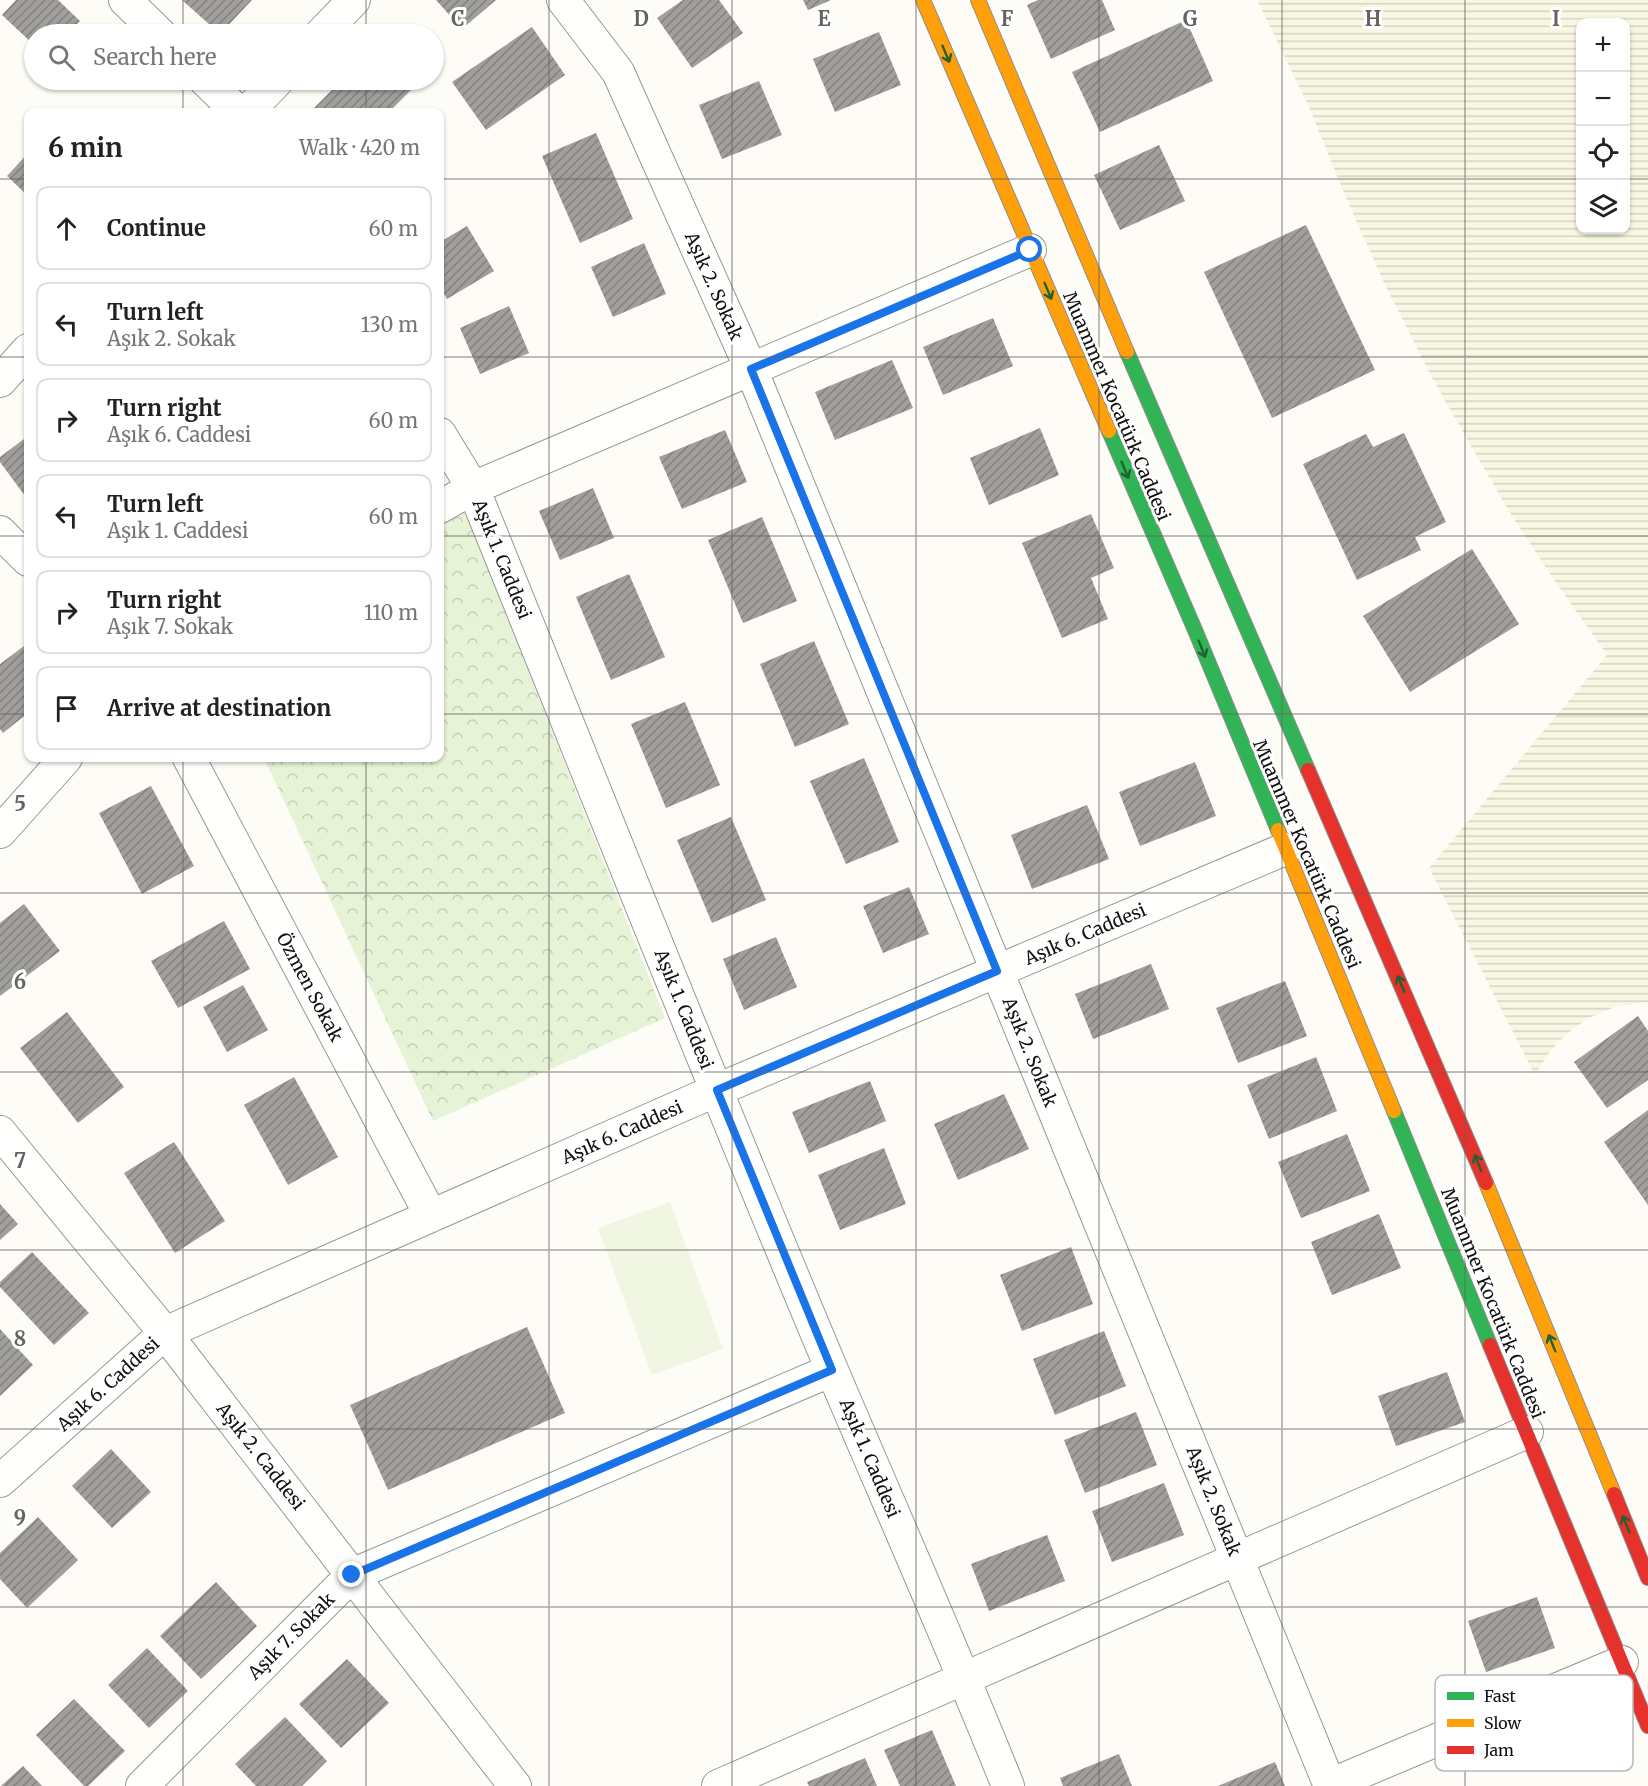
<!DOCTYPE html>
<html lang="en">
<head>
<meta charset="utf-8">
<style>
  body { margin:0; font-family:Merriweather,serif; background:#f2f2f2; color:#222 }
  .controls { position:absolute; right:18px; top:18px; display:grid; overflow:hidden; border-radius:12px; box-shadow:0 2px 4px #0004 }
  .controls button { width:54px; height:54px; display:grid; place-items:center; padding:0; border:0; border-bottom:2px solid #e0e0e0; background:#fff; color:#222; font:30px sans-serif }
  .stop { position:absolute; width:18px; height:18px; margin:-14px; border:4px solid #1a73e8; border-radius:50%; background:#fff }
  .stop.end { background:#1a73e8; border-color:#fff; box-shadow:0 2px 6px #0008 }
  .list { margin:0; padding:0; list-style:none }
  h2 { display:flex; justify-content:space-between; align-items:center; height:78px; margin:0; padding:0 24px; font-size:26px }
  h2 small { font-size:20px; font-weight:400; color:#767676 }
  .list li { display:grid; grid-template-columns:39px 1fr auto; gap:18px; align-items:center; box-sizing:border-box; height:84px; margin:0 12px 12px; padding:0 12px; border:2px solid #e0e0e0; border-radius:12px }
  .list b { display:block; font-size:22px; white-space:nowrap }
  .list p { margin:0; font-size:20px; white-space:nowrap; color:#767676 }
  .list em { font-size:20px; font-style:normal; color:#767676 }
  .icon { flex:none; width:33px; height:33px; fill:none; stroke:currentColor; stroke-width:2; stroke-linecap:round; stroke-linejoin:round }
  .map { position:relative; flex:none; width:1648px; height:1786px; overflow:hidden }
  .search { position:absolute; background:#fff; box-shadow:0 2px 4px #0004; left:24px; top:24px; width:420px; height:66px; display:flex; align-items:center; gap:15px; box-sizing:border-box; padding:0 21px; border-radius:33px; color:#767676; font-size:22px }
  .panel { position:absolute; background:#fff; box-shadow:0 2px 4px #0004; left:24px; top:108px; width:420px; height:654px; border-radius:12px }
  .map>svg:first-child { display:block }
</style>
</head>
<body>
<div class="map">
<svg width="1648" height="1786" viewBox="0 0 1648 1786">
  <defs>
    <pattern id="farmland-rules" width="6" height="5" patternUnits="userSpaceOnUse" patternTransform="scale(1.5)"><rect width="6" height="5" fill="#f9f7e4"/><path d="M0 2.5h6" fill="none" stroke="#d4d3c3"/></pattern>
    <pattern id="park-crowns" width="20" height="18" patternUnits="userSpaceOnUse" patternTransform="scale(1.5)"><rect width="20" height="18" fill="#e7f3d7"/><path d="M2 6a3 3 0 1 1 6 0M12 15a3 3 0 1 1 6 0" fill="none" stroke="#c5cfb8"/></pattern>
    <pattern id="building-hatch" width="6" height="6" patternUnits="userSpaceOnUse" patternTransform="scale(1.5)"><rect width="6" height="6" fill="#a19f9c"/><path d="M-1 1l2-2M0 6l6-6M5 7l2-2" fill="none" stroke="#82807e"/></pattern>
  </defs>
  <rect width="100%" height="100%" fill="#fdfcf7"/>
  <path fill="url(#farmland-rules)" fill-rule="evenodd" d="M1257,0H1648V1002L1615,1007L1593,1016L1575,1027L1559,1041L1546,1057L1535,1075L1429,868L1607,655L1559,587L1513,518L1471,446L1430,374L1386,287L1346,198L1309,107ZM1580,22H1626V230H1580Z"/>
  <path fill="url(#park-crowns)" d="M453,480L665,1018L433,1121L264,758H440V488Z"/>
  <path fill="#f0f6e1" d="M670,1202L723,1349L652,1375L598,1228Z"/>
  <path fill="url(#building-hatch)" d="M16,0H58L80,21L67,34H34V45L2,15Z
    M182,0H252L220,34Z
    M436,0H496L462,29Z
    M683,0H719L743,33L692,68L657,18Z
    M803,0H831L808,10Z
    M1038,0H1102L1115,30L1051,59L1027,5Z
    M1186,20L1213,81L1100,132L1072,72Z
    M532,27L565,75L486,130L452,82Z
    M879,32L901,85L835,112L813,59Z
    M342,80H400L411,90L389,112H310Z
    M759,81L782,135L722,159L699,105Z
    M596,133L633,219L580,243L542,156Z
    M1159,145L1185,201L1120,230L1094,175Z
    M28,153V196L7,176Z
    M1306,225L1375,370L1272,418L1204,272Z
    M467,226L494,271L447,299L440,286V242Z
    M644,243L666,294L613,317L591,267Z
    M509,306L529,353L480,374L460,328Z
    M993,318L1013,366L943,395L923,347Z
    M892,360L913,408L835,440L815,392Z
    M1040,428L1059,475L989,505L970,458Z
    M725,430L747,482L682,509L659,457Z
    M1404,433L1446,522L1415,537L1421,550L1357,580L1303,464L1366,434L1373,447Z
    M28,436V500L0,462V457Z
    M593,488L614,538L560,560L539,511Z
    M1091,514L1114,568L1091,578L1108,619L1062,638L1022,543Z
    M762,517L797,601L743,623L708,540Z
    M1472,549L1519,624L1410,692L1363,616Z
    M629,574L665,657L611,680L576,597Z
    M814,641L849,724L795,747L760,664Z
    M28,643V713L3,733L0,729V664Z
    M685,702L720,785L666,808L631,724Z
    M864,758L899,842L846,864L810,781Z
    M1195,762L1216,816L1140,846L1119,792Z
    M151,786L194,866L142,894L99,813Z
    M1087,805L1109,859L1032,889L1011,835Z
    M731,817L766,900L712,923L677,840Z
    M909,887L929,934L883,953L863,906Z
    M24,904L60,951L0,996V923Z
    M224,921L250,969L178,1008L151,961Z
    M776,937L797,987L744,1010L723,959Z
    M1151,964L1169,1009L1093,1039L1075,994Z
    M1285,981L1307,1036L1238,1063L1216,1008Z
    M243,985L268,1030L227,1052L203,1007Z
    M67,1012L124,1087L78,1123L20,1048Z
    M1638,1016L1648,1031V1080L1607,1108L1574,1062Z
    M1316,1057L1337,1111L1269,1139L1247,1085Z
    M294,1077L338,1157L288,1185L244,1105Z
    M870,1081L886,1121L809,1153L792,1112Z
    M1004,1094L1029,1149L958,1180L934,1124Z
    M1648,1110V1205L1604,1142Z
    M1347,1134L1370,1191L1301,1218L1278,1162Z
    M174,1142L225,1221L175,1253L124,1173Z
    M884,1148L906,1204L840,1230L818,1175Z
    M0,1204L18,1224L0,1240Z
    M1379,1214L1401,1268L1332,1295L1311,1242Z
    M1071,1247L1093,1304L1022,1331L1000,1275Z
    M32,1252L89,1313L54,1345L0,1287V1282Z
    M527,1327L565,1413L388,1490L350,1405Z
    M0,1329L33,1365L0,1396Z
    M1104,1331L1126,1386L1055,1415L1033,1359Z
    M1447,1372L1465,1422L1396,1446L1378,1396Z
    M1136,1412L1157,1465L1085,1493L1064,1440Z
    M111,1449L151,1492L112,1528L72,1486Z
    M1164,1483L1184,1535L1112,1562L1092,1511Z
    M38,1517L78,1560L27,1608L0,1579V1553Z
    M1047,1535L1065,1581L989,1611L971,1564Z
    M216,1582L257,1626L201,1679L160,1636Z
    M1537,1597L1555,1648L1486,1672L1468,1621Z
    M147,1648L188,1691L149,1728L108,1685Z
    M347,1659L389,1703L341,1748L299,1704Z
    M74,1699L125,1751L88,1786H84L36,1735Z
    M285,1717L327,1761L302,1786H256L235,1764Z
    M932,1730L956,1786H900L884,1750Z
    M1119,1754L1132,1786H1063L1060,1778Z
    M865,1758L877,1786H809L807,1782Z
    M1275,1762L1285,1786H1218Z
    M23,1766L42,1786H1Z"/>
  <g fill="none" stroke-linecap="round" stroke-linejoin="round">
    <g stroke="#979795" stroke-width="34">
      <path id="street" d="M125,0L160,34
        M563,0L618,72L751,369L1330,1786
        M321,34L354,0
        M205,80L238,112
        M247,112L278,80
        M0,381L28,350
        M440,434L473,488C592,782 709,1078 832,1370C891,1509 952,1646 1008,1786
        M440,507L473,488L1030,250
        M0,532L28,560
        M189,758L431,1216
        M0,832L66,758
        M0,1132L165,1333L515,1786
        M0,1481L165,1333L717,1090L1285,849
        M1330,1785L1622,1662
        M142,1786L352,1575L832,1370
        M718,1786L1527,1432"/>
    </g>
    <g stroke="#8e8d8b" stroke-width="16">
      <path id="fast" d="M1127,352L1308,770
        M1109,431L1195,630L1278,830
        M1394,1111L1490,1345"/>
    </g>
    <g stroke="#8e8d8b" stroke-width="16">
      <path id="slow" d="M923,0L1109,431
        M978,0L1127,352
        M1278,830L1394,1111
        M1486,1183L1614,1494"/>
    </g>
    <g stroke="#8e8d8b" stroke-width="16">
      <path id="jam" d="M1308,770L1486,1183
        M1490,1345L1648,1726
        M1614,1494L1648,1578"/>
    </g>
    <use href="#street" stroke="#fffffe" stroke-width="32"/>
    <use href="#fast" stroke="#30b455" stroke-width="14"/>
    <use href="#slow" stroke="#ff9f0a" stroke-width="14"/>
    <use href="#jam" stroke="#e5322d" stroke-width="14"/>
  </g>
  <defs><path id="oneway-shaft" d="M-6 0H5M1.5-3L5.5 0L1.5 3" fill="none" stroke-width="1.6" stroke-linecap="round" stroke-linejoin="round" transform="scale(1.5)"/></defs>
  <g stroke="#206233">
    <use href="#oneway-shaft" transform="translate(946 54) rotate(67)"/>
    <use href="#oneway-shaft" transform="translate(1048 291) rotate(67)"/>
    <use href="#oneway-shaft" transform="translate(1125 470) rotate(67)"/>
    <use href="#oneway-shaft" transform="translate(1202 649) rotate(68)"/>
    <use href="#oneway-shaft" transform="translate(1401 984) rotate(-113)"/>
    <use href="#oneway-shaft" transform="translate(1478 1163) rotate(-112)"/>
    <use href="#oneway-shaft" transform="translate(1552 1343) rotate(-112)"/>
    <use href="#oneway-shaft" transform="translate(1626 1524) rotate(-112)"/>
  </g>
  <g fill="none" stroke-linecap="round" stroke-linejoin="round">
    <path stroke="#1a73e8" stroke-width="8" d="M352,1575L832,1370L717,1090L997,971L751,369L1030,250"/>
  </g>
  <path fill="none" stroke="#646362" stroke-width="1.5" stroke-opacity="0.55" d="M183,0V34M366,0V34M549,0V1786M732,0V1786M916,0V1786M1099,0V1786M1282,0V1786M1465,0V1786M183,80V112M366,80V112M0,179H28M440,179H1580M1626,179H1648M0,357H28M440,357H1648M0,536H28M440,536H1648M0,714H28M440,714H1648M183,758V1786M366,758V1786M0,893H1648M0,1072H1648M0,1250H1648M0,1429H1648M0,1607H1648"/>
  <g text-anchor="middle" dominant-baseline="central" stroke-width="6" stroke-linejoin="round" paint-order="stroke">
    <g font-size="18" fill="#111" stroke="#fff">
      <text transform="translate(714 286) rotate(66)">Aşık 2. Sokak</text>
      <text transform="translate(1117 406) rotate(67)">Muammer Kocatürk Caddesi</text>
      <text transform="translate(502 559) rotate(68)">Aşık 1. Caddesi</text>
      <text transform="translate(1307 854) rotate(67)">Muammer Kocatürk Caddesi</text>
      <text transform="translate(1085 934) rotate(-23)">Aşık 6. Caddesi</text>
      <text transform="translate(310 987) rotate(62)">Özmen Sokak</text>
      <text transform="translate(684 1009) rotate(68)">Aşık 1. Caddesi</text>
      <text transform="translate(1030 1052) rotate(68)">Aşık 2. Sokak</text>
      <text transform="translate(622 1132) rotate(-24)">Aşık 6. Caddesi</text>
      <text transform="translate(1493 1303) rotate(68)">Muammer Kocatürk Caddesi</text>
      <text transform="translate(108 1384) rotate(-42)">Aşık 6. Caddesi</text>
      <text transform="translate(261 1456) rotate(52)">Aşık 2. Caddesi</text>
      <text transform="translate(870 1458) rotate(67)">Aşık 1. Caddesi</text>
      <text transform="translate(1214 1501) rotate(68)">Aşık 2. Sokak</text>
      <text transform="translate(291 1636) rotate(-45)">Aşık 7. Sokak</text>
    </g>
  </g>
  <rect x="1435" y="1675" width="198" height="96" rx="9" fill="#fff" stroke="#b8b8b8" stroke-width="1.5"/>
  <rect x="1447" y="1692" width="27" height="8" fill="#30b455"/>
  <rect x="1447" y="1719" width="27" height="8" fill="#ff9f0a"/>
  <rect x="1447" y="1746" width="27" height="8" fill="#e5322d"/>
  <g font-size="16" fill="#111">
    <text x="1484" y="1702">Fast</text>
    <text x="1484" y="1729">Slow</text>
    <text x="1484" y="1756">Jam</text>
  </g>
  <g font-size="20" text-anchor="middle" font-weight="bold" fill="#646362" stroke="#fff" stroke-width="6" stroke-linejoin="round" paint-order="stroke">
    <text x="458" y="26">C</text>
    <text x="641" y="26">D</text>
    <text x="824" y="26">E</text>
    <text x="1007" y="26">F</text>
    <text x="1190" y="26">G</text>
    <text x="1373" y="26">H</text>
    <text x="1556" y="26">I</text>
    <text x="20" y="811">5</text>
    <text x="20" y="989">6</text>
    <text x="20" y="1168">7</text>
    <text x="20" y="1346">8</text>
    <text x="20" y="1525">9</text>
  </g>
</svg>
<div class="controls">
<button>+</button>
<button>−</button>
<button><svg class="icon" aria-label="locate" viewBox="0 0 24 24"><circle cx="12" cy="12" r="6"/><path d="M12 2v4M12 18v4M2 12h4M18 12h4"/></svg></button>
<button><svg class="icon" aria-label="layers" viewBox="0 0 24 24"><path d="M12 4l9 5-9 5-9-5zM3 14l9 5 9-5"/></svg></button>
</div>
<div class="stop" style="left:1030px;top:250px"></div>
<div class="stop end" style="left:352px;top:1575px"></div>
<div class="search"><svg class="icon" aria-label="search" viewBox="0 0 24 24"><circle cx="10" cy="10" r="6"/><path d="M15 15l6 6"/></svg>Search here</div>
<section class="panel">
<h2>6 min<small>Walk · 420 m</small></h2>
<ul class="list">
<li><svg class="icon" aria-label="ahead" viewBox="0 0 24 24"><path d="M12 20V5M6 11l6-6 6 6"/></svg><div><b>Continue</b></div><em>60 m</em></li>
<li><svg class="icon" aria-label="left" viewBox="0 0 24 24"><path d="M17 20v-9H6M10 6l-5 5 5 5"/></svg><div><b>Turn left</b><p>Aşık 2. Sokak</p></div><em>130 m</em></li>
<li><svg class="icon" aria-label="right" viewBox="0 0 24 24"><path d="M7 20v-9h11M14 6l5 5-5 5"/></svg><div><b>Turn right</b><p>Aşık 6. Caddesi</p></div><em>60 m</em></li>
<li><svg class="icon" aria-label="left" viewBox="0 0 24 24"><path d="M17 20v-9H6M10 6l-5 5 5 5"/></svg><div><b>Turn left</b><p>Aşık 1. Caddesi</p></div><em>60 m</em></li>
<li><svg class="icon" aria-label="right" viewBox="0 0 24 24"><path d="M7 20v-9h11M14 6l5 5-5 5"/></svg><div><b>Turn right</b><p>Aşık 7. Sokak</p></div><em>110 m</em></li>
<li><svg class="icon" aria-label="arrive" viewBox="0 0 24 24"><path d="M6 21V4h12l-3 4 3 4H6"/></svg><div><b>Arrive at destination</b></div></li>
</ul>
</section>
</div>
</body>
</html>
